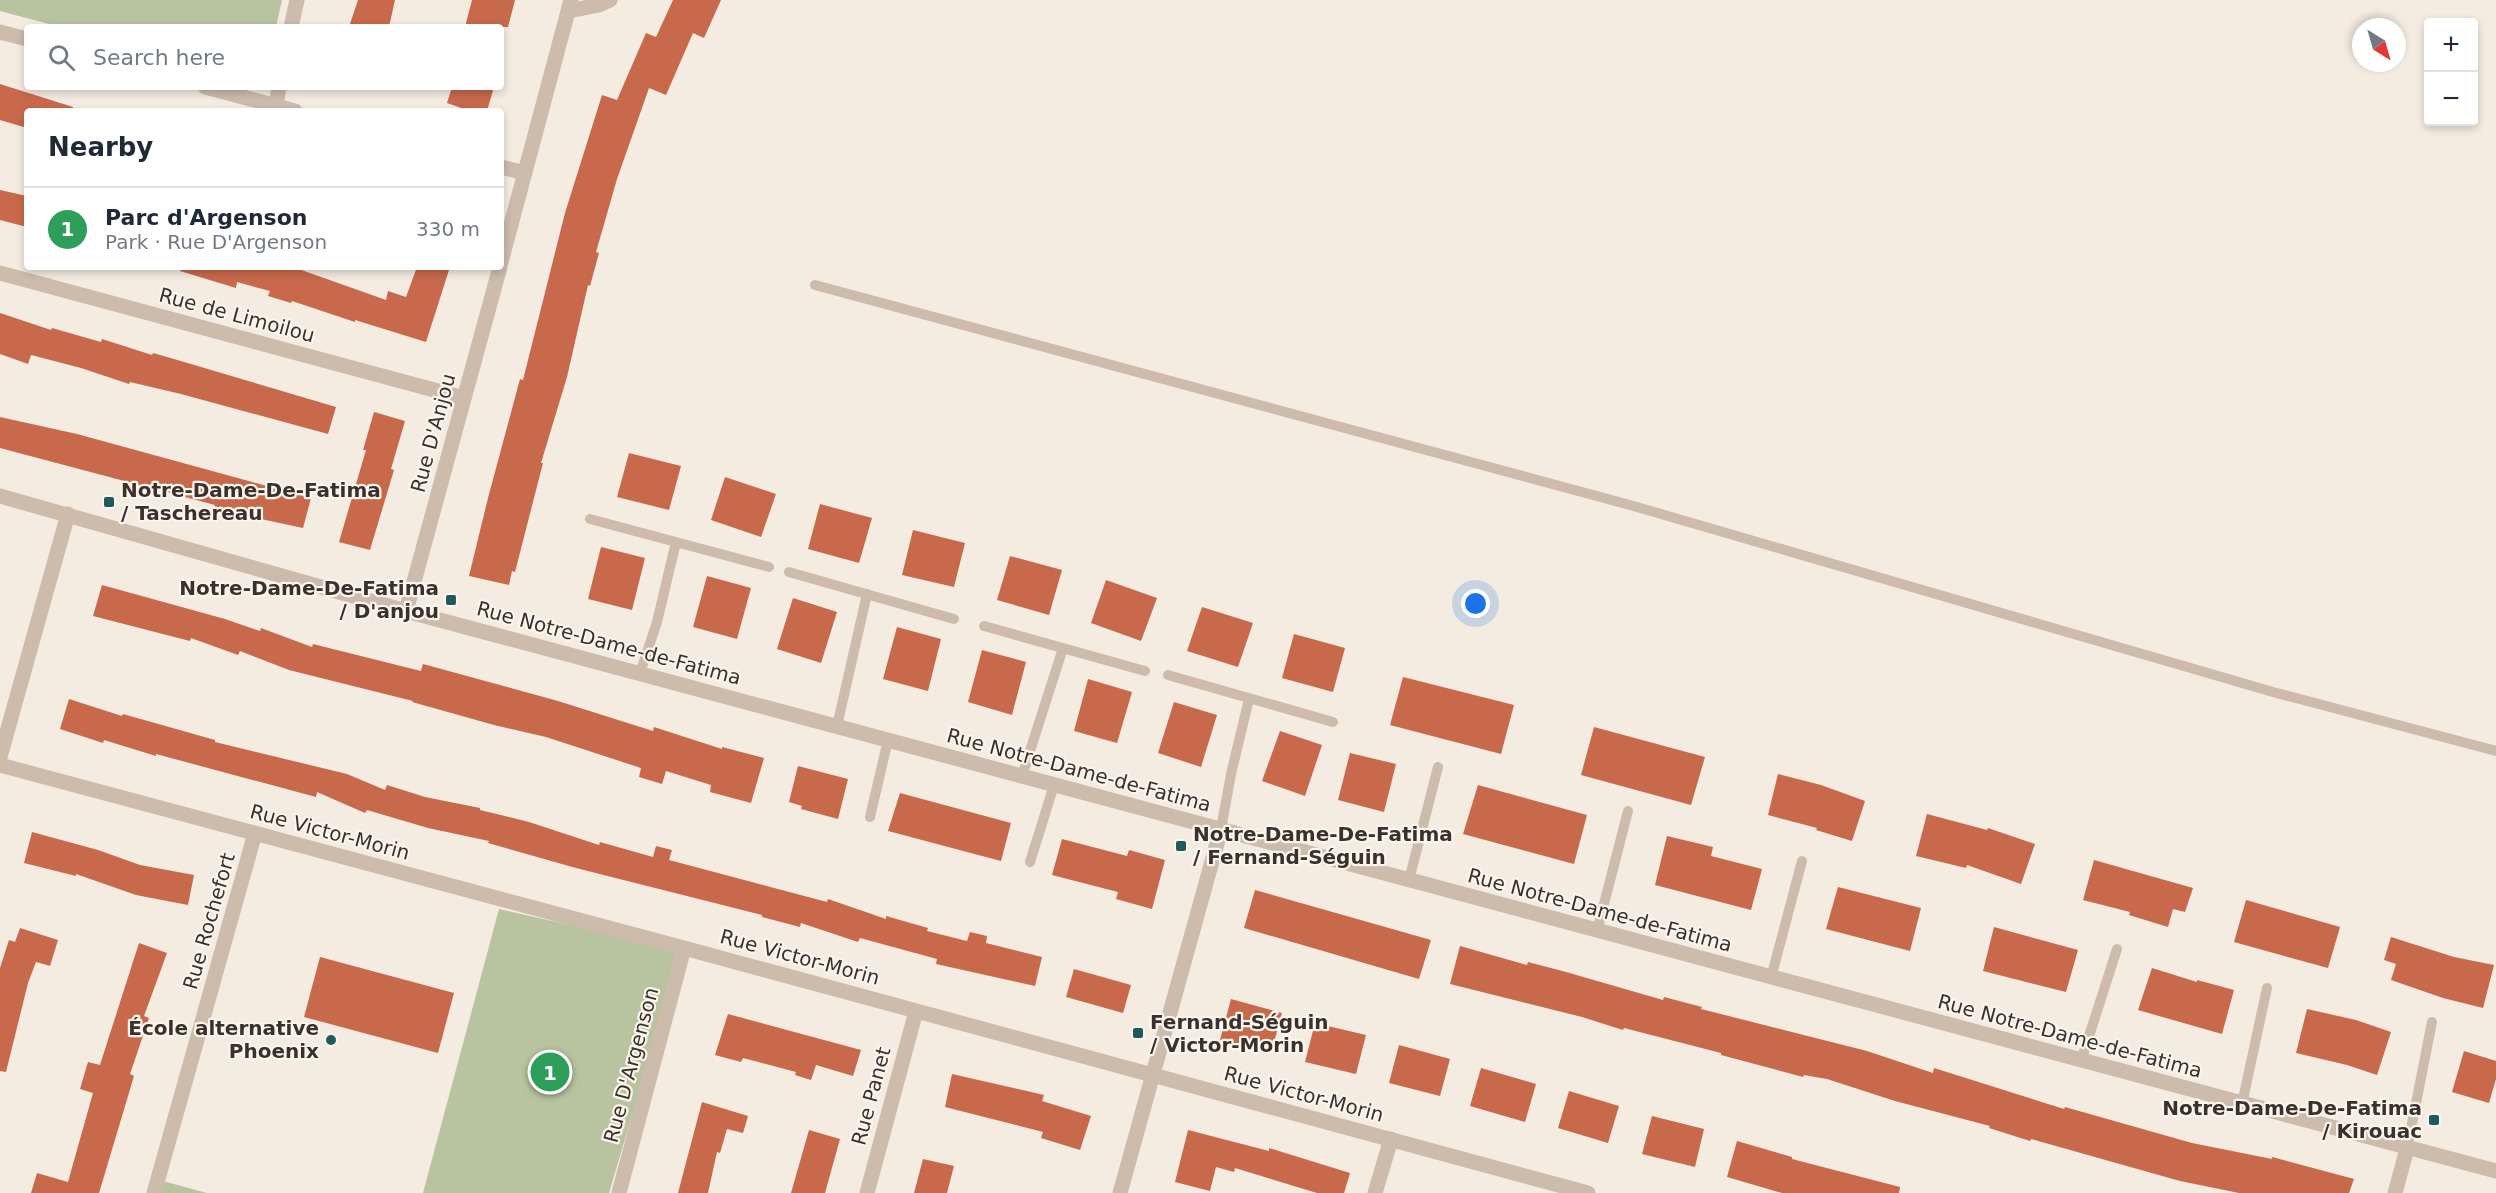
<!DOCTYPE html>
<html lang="en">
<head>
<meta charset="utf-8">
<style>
  body { margin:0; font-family:"DejaVu Sans",sans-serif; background:#f2f2f3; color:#1f2937 }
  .controls { position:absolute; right:18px; top:18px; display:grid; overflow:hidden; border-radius:6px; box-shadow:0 3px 9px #0003 }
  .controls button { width:54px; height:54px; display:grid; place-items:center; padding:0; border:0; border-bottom:2px solid #e0e1e3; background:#fff; color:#1f2937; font:30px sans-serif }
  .compass { position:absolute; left:2352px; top:18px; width:54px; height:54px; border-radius:50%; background:#fff; box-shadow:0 3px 9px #0003; rotate:143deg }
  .you { position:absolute; left:1476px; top:604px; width:21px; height:21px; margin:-15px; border:4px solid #fff; border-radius:50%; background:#1a73e8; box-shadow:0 0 0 9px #1a73e833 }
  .badge { display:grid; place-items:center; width:39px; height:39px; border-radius:50%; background:#ea580c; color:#fff; font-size:20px; font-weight:700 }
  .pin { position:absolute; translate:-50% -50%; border:3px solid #fff; box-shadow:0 2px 6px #0006 }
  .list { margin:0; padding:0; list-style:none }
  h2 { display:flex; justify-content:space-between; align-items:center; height:78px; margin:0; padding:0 24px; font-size:26px }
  h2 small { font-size:20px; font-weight:400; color:#747a83 }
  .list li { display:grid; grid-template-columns:39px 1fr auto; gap:18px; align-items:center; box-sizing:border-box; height:84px; padding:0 24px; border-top:2px solid #e0e1e3 }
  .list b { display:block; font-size:22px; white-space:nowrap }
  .list p { margin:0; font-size:20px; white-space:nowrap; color:#747a83 }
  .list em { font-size:20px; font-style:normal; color:#747a83 }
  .icon { flex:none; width:33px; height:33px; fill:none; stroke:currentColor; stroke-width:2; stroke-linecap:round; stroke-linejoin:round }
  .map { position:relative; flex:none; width:2496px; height:1193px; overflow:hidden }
  .search { position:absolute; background:#fff; box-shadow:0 3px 9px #0003; left:24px; top:24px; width:480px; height:66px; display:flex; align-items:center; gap:15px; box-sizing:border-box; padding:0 21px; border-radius:6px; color:#747a83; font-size:22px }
  .panel { position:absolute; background:#fff; box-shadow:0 3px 9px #0003; left:24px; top:108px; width:480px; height:162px; border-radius:6px }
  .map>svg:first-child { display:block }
</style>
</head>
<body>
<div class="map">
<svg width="2496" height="1193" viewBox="0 0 2496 1193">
  <rect width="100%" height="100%" fill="#f4ebe1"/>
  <path fill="#b8c4a0" d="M0,0H282L276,27H60L0,11Z
    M499,909L681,950L609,1193H423Z
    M159,1180L207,1193H156Z"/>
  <path fill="#c8694b" d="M358,0H395L389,27H349Z
    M472,0H515L508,27H465Z
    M673,0H721L704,38L693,33L666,95L649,88L617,179L596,252L599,253L590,286L588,285L567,377L541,463H543L515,572L512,571L509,585L469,576L488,498L520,379L523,380L565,213L602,95L617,100L646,33L656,37Z
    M0,84L73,107V111H27V128L0,120Z
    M452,87H494L487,111H470L447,103Z
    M0,190L27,196V227L0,220Z
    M180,267H293L386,300L388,291L406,297L417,267H450L426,342L355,320V322L292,301L291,303L268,296L270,291L237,282L236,288L180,271Z
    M0,313L51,330L52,328L101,342L102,339L152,355L153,353L174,359L336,407L328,434L181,394L130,382L129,384L81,368L31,355L28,364L0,354Z
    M374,412L405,421L391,469L394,470L370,550L339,542L366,450H363Z
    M0,417L77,434L311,498L303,528L237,514L214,506L215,505L0,448Z
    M629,453L681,466L669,510L617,497Z
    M725,477L776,494L761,537L711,520Z
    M820,504L872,518L859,563L808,549Z
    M913,530L965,543L954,587L902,575Z
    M601,547L645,558L632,610L588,599Z
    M1010,556L1062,570L1049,615L997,600Z
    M707,576L751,588L737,639L693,627Z
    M1106,580L1157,598L1141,641L1091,623Z
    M102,585L225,619L260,631L261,628L312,647L313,644L421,671L423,664L558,701L653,731L654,727L722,749V747L764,758L751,803L710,792L711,785L666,771L662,784L639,777L641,768L546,737L494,725L412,702L413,701L289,670L240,651L238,655L191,638L190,641L93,616Z
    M793,598L837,612L821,663L777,649Z
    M1202,607L1253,623L1238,667L1187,651Z
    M897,627L941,639L928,691L883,679Z
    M1294,634L1345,648L1333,692L1282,678Z
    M982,650L1026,662L1012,715L968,702Z
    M1403,677L1514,705L1501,754L1390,725Z
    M1088,679L1132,692L1117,743L1074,731Z
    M69,699L122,716L123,714L215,740V742L347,774L385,790L387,785L425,797L480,808V810L529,822L599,845L600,842L653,857L656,846L672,850L669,860L827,902L828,899L886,919V916L928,928L927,931L967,941L970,932L987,936L986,943L1042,957L1035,986L936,964L937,959L860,938L858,942L801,923L800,927L762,917V915L576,868L488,843L489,841L428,828L367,810L365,813L317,792L316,797L156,754V756L104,740L103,743L60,729Z
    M1174,702L1217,715L1201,767L1158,753Z
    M1594,727L1705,757L1691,805L1581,775Z
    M1280,731L1322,745L1305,796L1262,781Z
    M1350,753L1396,764L1384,812L1338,800Z
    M798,766L848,779L838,819L801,809L802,806L789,802Z
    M1778,774L1821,785L1865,801L1852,841L1816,830L1817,828L1768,815Z
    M1478,785L1587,815L1574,864L1463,834Z
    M900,793L1011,823L1001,861L888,831Z
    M1927,814L1987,830L1988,828L2035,844L2021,884L1967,865L1966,868L1916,856Z
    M32,832L98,850L140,865L194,875L188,905L136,895L76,874V876L24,863Z
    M1667,836L1713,847L1711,856L1762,869L1751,910L1655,885Z
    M1062,839L1127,856L1129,850L1165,860L1152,909L1116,899L1118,892L1052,875Z
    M2094,860L2193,888L2185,912L2173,909L2168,927L2129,915L2130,912L2083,900Z
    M1838,887L1921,908L1910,951L1826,929Z
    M1255,890L1431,940L1419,979L1244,928Z
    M2246,900L2340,927L2328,968L2234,942Z
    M1994,927L2078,950L2066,992L1983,971Z
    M20,928L58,940L50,966L36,962L28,983L6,1072L0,1071V968L9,940L15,942Z
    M2391,937L2454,957L2494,965L2483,1008L2443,998L2391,980L2396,964L2384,960Z
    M139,943L167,953L144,1016L149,1018L130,1074L134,1076L99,1193H31L37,1173L68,1182L93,1093L80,1089L88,1062L100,1065Z
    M1460,946L1527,965L1528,962L1566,972L1663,1000L1664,997L1702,1007L1701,1009L1867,1051L1933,1073L1934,1068L2064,1109L2065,1107L2192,1143L2272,1159V1157L2354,1179L2349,1193H2239L2180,1181L2031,1139L2030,1141L1989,1128L1990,1126L1895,1101L1827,1079L1804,1075L1803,1077L1721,1055V1053L1624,1028L1623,1030L1582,1017L1450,984Z
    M320,957L454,993L438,1053L304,1017Z
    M2152,968L2197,982V980L2234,990L2222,1034L2138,1010Z
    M1074,969L1131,985L1123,1013L1066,997Z
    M1231,999L1282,1013L1271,1053L1220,1040Z
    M2307,1009L2356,1020L2391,1032L2377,1075L2347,1065L2296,1053Z
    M728,1014L861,1050L853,1076L816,1065L811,1080L795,1075L796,1072L743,1058L741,1062L715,1055Z
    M1315,1023L1366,1035L1356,1074L1305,1062Z
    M1399,1045L1450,1059L1440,1096L1389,1083Z
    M2464,1051L2496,1061V1079L2489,1103L2452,1092Z
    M1481,1068L1536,1084L1525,1122L1470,1106Z
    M952,1074L1044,1095L1042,1101L1091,1116L1080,1150L1041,1138L1043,1132L945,1107Z
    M1569,1091L1619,1106L1608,1143L1558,1128Z
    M702,1102L748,1116L743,1133L727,1129L720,1153L717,1152L708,1193H678Z
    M1652,1116L1704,1129L1695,1167L1642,1154Z
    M809,1130L840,1139L825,1193H791Z
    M1188,1130L1269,1151V1148L1350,1173L1344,1193H1317L1235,1168L1234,1172L1216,1167L1210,1191L1175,1182Z
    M1737,1141L1792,1157V1159L1900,1187L1899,1193H1782L1727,1177Z
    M923,1159L954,1166L947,1193H914Z"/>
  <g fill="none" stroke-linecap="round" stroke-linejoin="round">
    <path stroke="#cdbbac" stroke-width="10" d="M815,285L1630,505L2273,692L2496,751
      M590,519L769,567
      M789,572L954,619
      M984,626L1145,671
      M640,673L657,622L676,542
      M1168,675L1333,722
      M837,726L867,594
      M1022,776L1063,648
      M870,817L888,740
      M1221,829L1231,774L1249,699
      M1030,862L1054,785
      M1409,880L1438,767
      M1597,931L1628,811
      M1771,978L1802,861
      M2081,1061L2117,949
      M2242,1104L2267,988
      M2407,1149L2432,1022"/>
    <path stroke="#cdbbac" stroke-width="15" d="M569,11L599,5L610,0
      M291,27L297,0
      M0,32L27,39
      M205,87L295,111
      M276,106L279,87
      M501,167L525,173
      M501,262L571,0
      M0,273L464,398
      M0,496L406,611L2496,1171
      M406,611L500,267
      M0,757L68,514
      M0,765L684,948L1588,1193
      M154,1193L255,833
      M619,1193L684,948
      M867,1193L916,1011
      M1120,1193L1221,829
      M1375,1193L1391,1139
      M2395,1193L2407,1149"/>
  </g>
  <g fill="#1f5a5e" stroke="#fbf5ee" stroke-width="2">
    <rect x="103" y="496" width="12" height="12" rx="3"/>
    <rect x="445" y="594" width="12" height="12" rx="3"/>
    <rect x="1175" y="840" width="12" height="12" rx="3"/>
    <rect x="1132" y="1027" width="12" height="12" rx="3"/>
    <circle cx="331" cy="1040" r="6"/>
    <rect x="2428" y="1114" width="12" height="12" rx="3"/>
  </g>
  <g text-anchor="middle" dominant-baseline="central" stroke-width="4.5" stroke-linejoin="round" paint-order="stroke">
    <g font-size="20" fill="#3b302b" stroke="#fbf5ee">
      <text transform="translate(237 315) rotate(15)">Rue de Limoilou</text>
      <text transform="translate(433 433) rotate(-75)">Rue D'Anjou</text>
      <text transform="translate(609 643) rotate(15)">Rue Notre-Dame-de-Fatima</text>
      <text transform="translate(1079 770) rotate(15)">Rue Notre-Dame-de-Fatima</text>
      <text transform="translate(330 832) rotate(15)">Rue Victor-Morin</text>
      <text transform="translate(1600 910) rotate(15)">Rue Notre-Dame-de-Fatima</text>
      <text transform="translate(209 921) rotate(-74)">Rue Rochefort</text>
      <text transform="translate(800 957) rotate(15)">Rue Victor-Morin</text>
      <text transform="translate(2070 1036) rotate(15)">Rue Notre-Dame-de-Fatima</text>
      <text transform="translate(631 1065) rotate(-75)">Rue D'Argenson</text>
      <text transform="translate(1304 1094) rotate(15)">Rue Victor-Morin</text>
      <text transform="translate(871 1096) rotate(-75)">Rue Panet</text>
    </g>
    <g font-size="20" font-weight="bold" fill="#3b302b" stroke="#fbf5ee" text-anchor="start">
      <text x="121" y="490">Notre-Dame-De-Fatima<tspan x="121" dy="23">/ Taschereau</tspan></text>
      <text x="439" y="588" text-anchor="end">Notre-Dame-De-Fatima<tspan x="439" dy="23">/ D'anjou</tspan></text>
      <text x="1193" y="834">Notre-Dame-De-Fatima<tspan x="1193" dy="23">/ Fernand-Séguin</tspan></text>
      <text x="1150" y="1022">Fernand-Séguin<tspan x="1150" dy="23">/ Victor-Morin</tspan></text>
      <text x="319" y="1028" text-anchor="end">École alternative<tspan x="319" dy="23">Phoenix</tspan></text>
      <text x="2422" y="1108" text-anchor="end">Notre-Dame-De-Fatima<tspan x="2422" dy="23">/ Kirouac</tspan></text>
    </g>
  </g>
</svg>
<div class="controls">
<button>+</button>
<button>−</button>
</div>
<svg class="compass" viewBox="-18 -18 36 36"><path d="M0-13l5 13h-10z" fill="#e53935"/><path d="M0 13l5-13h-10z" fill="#747a83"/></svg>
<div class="you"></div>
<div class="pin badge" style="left:550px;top:1072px;background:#2e9e5b">1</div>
<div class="search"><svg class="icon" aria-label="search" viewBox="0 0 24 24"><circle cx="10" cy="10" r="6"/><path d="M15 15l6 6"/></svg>Search here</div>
<section class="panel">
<h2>Nearby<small></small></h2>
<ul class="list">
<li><span class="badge" style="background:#2e9e5b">1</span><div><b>Parc d'Argenson</b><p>Park · Rue D'Argenson</p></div><em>330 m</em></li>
</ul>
</section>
</div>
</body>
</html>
